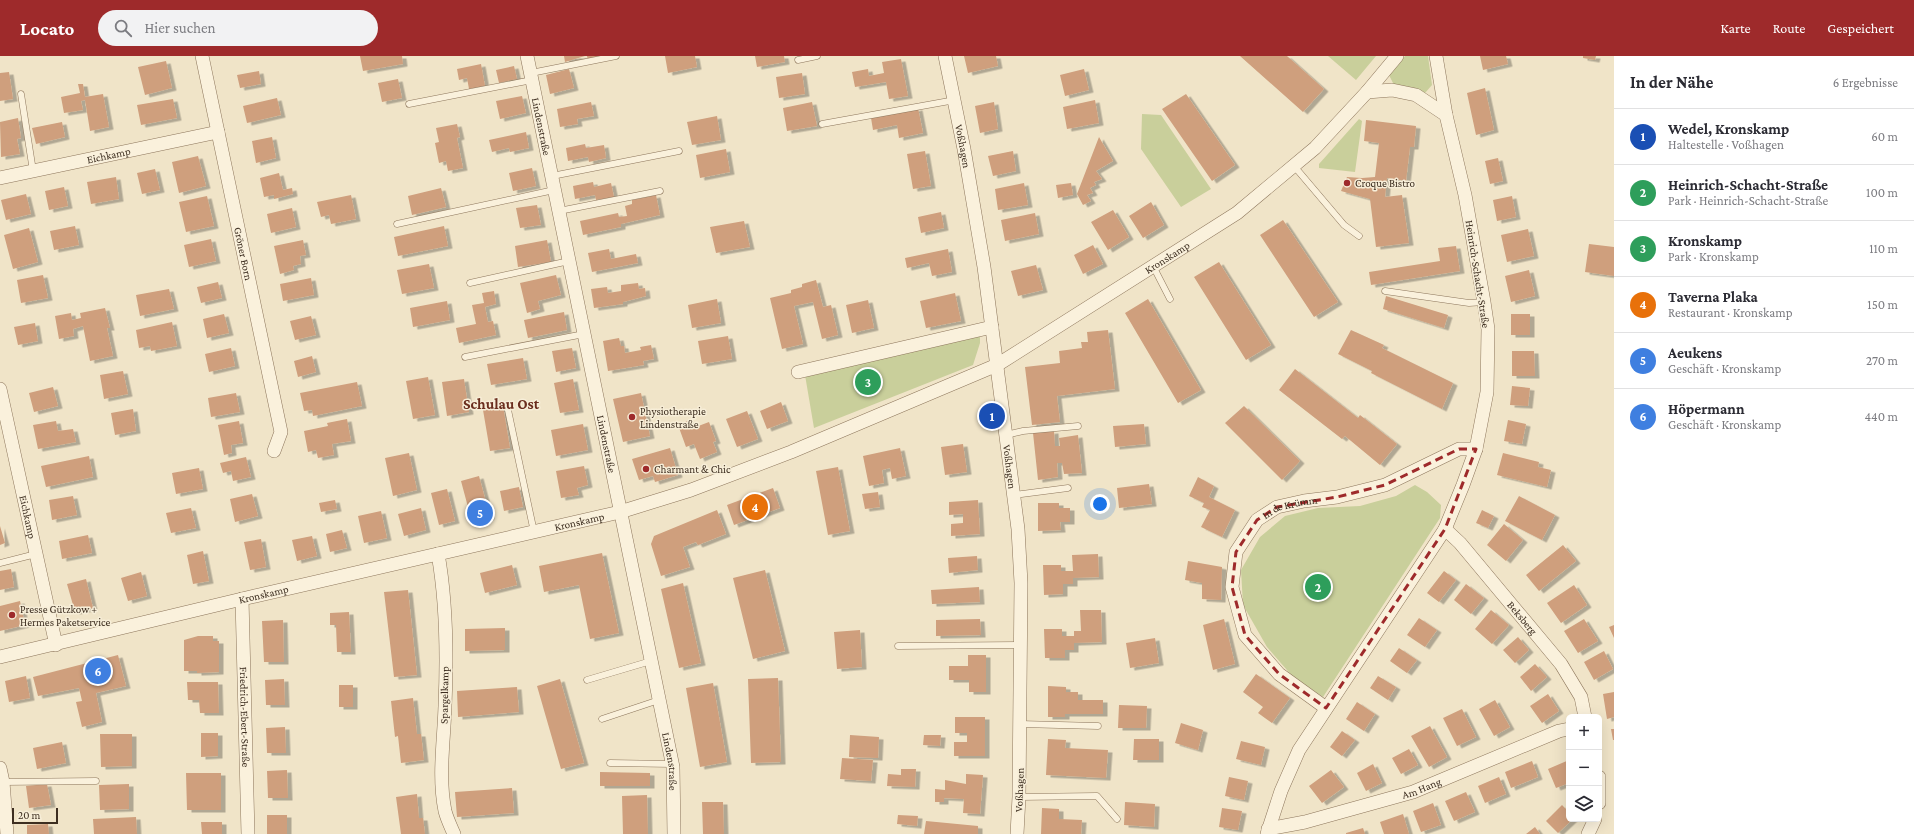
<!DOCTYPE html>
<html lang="de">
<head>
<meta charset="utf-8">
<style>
  body { margin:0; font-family:"Crimson Pro",serif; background:#f2f2f3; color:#2b2b33 }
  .controls { position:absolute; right:12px; bottom:12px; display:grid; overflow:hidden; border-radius:6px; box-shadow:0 4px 16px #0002 }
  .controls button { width:36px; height:36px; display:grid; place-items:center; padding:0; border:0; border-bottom:1px solid #e1e1e2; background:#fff; color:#2b2b33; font:20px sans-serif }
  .scale { position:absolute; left:12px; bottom:10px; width:46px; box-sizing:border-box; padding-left:4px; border:2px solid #3d2e20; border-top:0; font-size:11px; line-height:14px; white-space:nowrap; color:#3d2e20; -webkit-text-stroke:3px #f7eed8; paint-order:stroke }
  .you { position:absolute; left:1100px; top:448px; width:14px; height:14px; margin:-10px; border:3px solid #fff; border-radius:50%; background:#1a73e8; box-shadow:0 0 0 6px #1a73e833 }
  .badge { display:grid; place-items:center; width:26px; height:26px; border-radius:50%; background:#9e2a2b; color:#fff; font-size:13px; font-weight:700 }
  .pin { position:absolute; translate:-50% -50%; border:2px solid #fff; box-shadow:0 1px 4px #0006 }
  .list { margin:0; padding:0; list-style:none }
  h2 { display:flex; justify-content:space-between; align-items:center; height:52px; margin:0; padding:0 16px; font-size:17px }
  h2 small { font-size:13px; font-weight:400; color:#7c7c81 }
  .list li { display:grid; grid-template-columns:26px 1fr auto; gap:12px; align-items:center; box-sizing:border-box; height:56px; padding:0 16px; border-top:1px solid #e1e1e2 }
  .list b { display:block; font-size:15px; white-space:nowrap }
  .list p { margin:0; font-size:13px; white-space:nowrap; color:#7c7c81 }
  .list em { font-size:13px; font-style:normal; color:#7c7c81 }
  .icon { flex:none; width:22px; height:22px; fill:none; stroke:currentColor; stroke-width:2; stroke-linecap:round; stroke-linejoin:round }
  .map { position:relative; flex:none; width:1614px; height:778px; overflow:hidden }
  header { display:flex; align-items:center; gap:24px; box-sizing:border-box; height:56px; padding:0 20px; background:#9e2a2b; color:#fff }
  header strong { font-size:19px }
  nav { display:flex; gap:22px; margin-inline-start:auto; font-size:14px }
  .search { width:280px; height:36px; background:#f2f2f3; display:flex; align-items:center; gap:10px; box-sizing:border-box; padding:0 14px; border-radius:22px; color:#7c7c81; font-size:15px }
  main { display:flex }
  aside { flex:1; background:#fff }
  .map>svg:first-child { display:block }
</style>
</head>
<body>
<header>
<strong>Locato</strong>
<div class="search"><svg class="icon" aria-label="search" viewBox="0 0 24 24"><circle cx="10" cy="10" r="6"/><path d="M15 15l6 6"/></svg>Hier suchen</div>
<nav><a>Karte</a><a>Route</a><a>Gespeichert</a></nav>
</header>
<main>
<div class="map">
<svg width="1614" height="778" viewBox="0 0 1614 778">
  <defs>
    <filter id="shadow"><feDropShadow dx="4.5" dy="2.5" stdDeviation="0" flood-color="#0004"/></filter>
  </defs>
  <rect width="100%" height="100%" fill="#f0e4c8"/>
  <path fill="#c9cf9b" d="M1328,0H1376L1356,24Z
    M1405,0H1428L1432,29L1425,37L1408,31L1394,29L1389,19Z
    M1142,58L1161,59L1211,133L1181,151L1141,93Z
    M1359,63L1362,65L1355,116L1319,112V108Z
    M980,276V287L973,309L814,372L805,319Z
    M1415,429L1427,436L1441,449L1440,462L1323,641L1293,621L1267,591L1243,549L1241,514L1260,481L1285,460L1318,452L1360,450L1396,440Z"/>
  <path fill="#cf9f7d" filter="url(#shadow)" d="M360,0H402L403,8L363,15Z
    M564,0H585L565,6Z
    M587,0H600V2L588,5Z
    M665,0H695L697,11L668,17Z
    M755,0H784L785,6L757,11Z
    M964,0H996L998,10L968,17Z
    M1240,0H1287L1324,33L1303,56Z
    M1480,0H1506L1508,8L1483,14Z
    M1583,0H1596L1595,4L1583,2Z
    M901,3L908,40L889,43L886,26L855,31L852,16L868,13L869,20L884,17L882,6Z
    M166,5L172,32L145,39L138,11Z
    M481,8L485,30L469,33L467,22L459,24L457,13Z
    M514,10L517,23L499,27L496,14Z
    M569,13L574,32L550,38L546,19Z
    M1084,13L1089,34L1065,40L1060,19Z
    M259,15L261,28L240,32L237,19Z
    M9,16L13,43L0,45V17Z
    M802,17L805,38L779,42L776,21Z
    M398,23L402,42L382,46L378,27Z
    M78,28H83L85,41L103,38L109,71L90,75L85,44L81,45L83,54L64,57L61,41L80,37Z
    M1485,32L1494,74L1476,79L1467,37Z
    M1186,38L1235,109L1212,125L1162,53Z
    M522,40L526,57L500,63L496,45Z
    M277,42L281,59L247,67L243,50Z
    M173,43L177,62L141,69L137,49Z
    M1095,44L1099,67L1067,73L1063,51Z
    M591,46L594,60L577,63L578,68L560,71L557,53Z
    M812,46L817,70L787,75L783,52Z
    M994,46L998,73L980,77L975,50Z
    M918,52L923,77L899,82L897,69L873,74L871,62Z
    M717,60L721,84L692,89L687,66Z
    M18,62L21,82L17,83L20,98L1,101L0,66Z
    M1366,64L1416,70L1414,91H1410L1406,125L1387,122L1385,141L1402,139L1409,187L1376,191L1370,143L1341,135L1347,121L1362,122L1375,121L1379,87L1364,85Z
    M62,66L65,81L36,88L32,72Z
    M457,68L460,81L457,82L463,112L448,115L446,105L439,107L435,87L439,86L436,72Z
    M526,76L529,92L510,96L509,92L492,96L489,84Z
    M272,81L276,102L256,107L252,85Z
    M1099,81L1113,105L1096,115L1102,123L1094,126L1096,129L1090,132L1093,137L1087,139L1091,145L1083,149L1077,138Z
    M585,88L586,92L604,89L606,102L589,106L588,101L568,105L566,92Z
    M726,93L730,116L700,122L696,99Z
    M925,95L931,130L913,133L907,98Z
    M1013,95L1016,115L993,120L988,100Z
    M198,100L206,130L179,137L172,106Z
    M1498,102L1503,125L1490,128L1485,105Z
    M532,112L536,130L513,135L509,117Z
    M155,113L160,134L142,138L137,117Z
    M279,117L283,134L292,132L293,138L274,143V139L264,141L260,122Z
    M116,121L119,143L91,148L87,126Z
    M593,126L594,131L611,127L614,141L596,144L595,139L575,143L573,130Z
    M1024,127L1028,149L998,154L995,133Z
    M1071,127L1073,139L1058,142L1056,129Z
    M64,131L68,150L49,154L45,135Z
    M441,132L446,151L412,159L408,140Z
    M26,138L31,158L6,164L1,144Z
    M351,139L356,163L331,168L329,159L321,161L317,146Z
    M656,139L660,159L621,168V171L583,179L580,165L618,157L619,161L627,160L625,150L632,148V144Z
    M207,140L214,170L186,176L179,146Z
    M1512,140L1516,161L1497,165L1493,144Z
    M1151,146L1164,169L1143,182L1129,160Z
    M537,149L541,169L520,172L516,152Z
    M292,152L296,171L271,177L267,158Z
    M1113,154L1129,181L1108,194L1091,166Z
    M941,156L944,172L921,177L918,161Z
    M1035,157L1039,178L1005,185L1001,164Z
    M1283,164L1338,246L1314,261L1260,179Z
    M744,165L750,191L716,197L710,171Z
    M75,170L79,189L54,194L50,175Z
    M444,170L448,190L398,200L394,181Z
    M29,172L38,206L13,213L4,179Z
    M1528,173L1534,200L1507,206L1501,179Z
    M211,183L216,205L189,211L184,189Z
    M303,184L306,199L300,200L301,208L293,210L294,214L280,218L274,190Z
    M547,184L551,206L518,211L515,190Z
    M1589,188L1614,191V220L1585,216Z
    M1093,189L1103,208L1083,218L1074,199Z
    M1456,190L1460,215L1371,229L1369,216L1440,205L1438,192Z
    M609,193L611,203L636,198L638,207L592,216L588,197Z
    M948,193L952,216L932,220L929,207L907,212L905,202Z
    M1219,206L1271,289L1246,304L1194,221Z
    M429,208L434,232L402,238L397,214Z
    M1036,209L1043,234L1018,240L1011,215Z
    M1529,214L1535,240L1511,246L1505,220Z
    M43,219L48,242L21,247L17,224Z
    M556,219L561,239L538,245L540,253L527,257L520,227Z
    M311,222L314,239L283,245L280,228Z
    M816,224L823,251L831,249L838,279L822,283L813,246L794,250L803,288L782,293L770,242L791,237V234L802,231V228Z
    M218,226L222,242L201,247L197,231Z
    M638,227L639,233L645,232L646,240L623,246V248L594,252L591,233L607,231L608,237L621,235V229Z
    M169,233L174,253L140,260L136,239Z
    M494,235L496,248L485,251L488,266L493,265L496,279L459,287L456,272L476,268L472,249L484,247L482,237Z
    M955,237L961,265L926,272L920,245Z
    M1386,240L1448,259L1444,272L1383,253Z
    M717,243L721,267L692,272L688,249Z
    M1148,243L1201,334L1178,347L1125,257Z
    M868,244L874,272L852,277L846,249Z
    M447,245L450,264L413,271L410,252Z
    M105,252L110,272H107L113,300L90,305L83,270L73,273L74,280L59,283L55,260L71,257L72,264L81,262L80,257Z
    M564,256L567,274L528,282L524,264Z
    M224,258L229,277L207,282L203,263Z
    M1511,258H1530V279H1511Z
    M311,260L316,279L295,284L290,265Z
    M172,266L177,290L151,295L150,290L139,292L136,274Z
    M35,267L38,285L18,289L14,271Z
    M1108,274L1115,333L1057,340L1060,366L1032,369L1025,311L1060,307L1059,295L1082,292L1081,286H1088L1087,276Z
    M1351,274L1384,289L1382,292L1453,327L1442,353L1371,317L1372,315L1338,298Z
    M728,280L732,303L702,308L698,285Z
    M619,282L621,290H624L625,297L641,294L640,291L651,289L654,303L643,305L644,309L608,315L603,285Z
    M231,292L235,310L209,316L205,298Z
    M572,292L576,312L556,316L552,295Z
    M1512,295H1534L1535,320H1512Z
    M312,300L316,316L298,321L294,305Z
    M523,302L527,323L491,329L487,308Z
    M1295,313L1358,362L1360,359L1397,388L1380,409L1345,380L1342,383L1279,334Z
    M123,315L128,338L104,343L100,319Z
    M428,321L435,359L413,363L406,325Z
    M464,323L469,356L447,360L442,326Z
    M573,323L579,354L560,357L554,327Z
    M357,326L362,350L313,360L312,354L304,355L300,337Z
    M1512,330L1530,332L1528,350L1510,349Z
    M53,331L58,350L34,356L29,337Z
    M236,337L240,356L211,361L208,342Z
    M641,337L650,380L623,386L613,343Z
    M781,346L788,365L767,373L760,355Z
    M503,350L510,392L490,395L483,354Z
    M1244,350L1300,405L1282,424L1225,367Z
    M133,353L136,375L115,379L111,357Z
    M747,355L758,383L737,391L726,363Z
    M347,363L351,385L332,388L334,399L318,402L316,394L308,396L304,375L328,370L327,367Z
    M690,364L693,372L709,366L716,385L713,386L717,396L700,403L694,388L686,391L678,369Z
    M1508,364L1526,368L1522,388L1504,385Z
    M56,365L58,375L73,373L76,386L38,393L33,369Z
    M239,365L243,387L231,389L232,397L224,399L218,369Z
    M583,368L588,394L556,400L551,374Z
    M1144,368L1146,388L1115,391L1113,370Z
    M1054,375L1055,390H1060L1059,382L1078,379L1082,417L1064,418L1062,407H1057L1058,421L1038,424L1033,377Z
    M963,388L967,416L945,419L941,391Z
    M670,392L678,419L655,426L653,420L639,424L632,403Z
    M900,392L906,420L892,423L890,412L882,414L884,427L869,430L863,400Z
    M409,397L417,434L393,440L385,402Z
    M1503,397L1539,406L1538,411L1551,414L1547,431L1497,419Z
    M89,400L93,421L46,431L41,410Z
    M246,401L251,421L233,425L231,415L223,417L220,407Z
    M584,410L588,429L577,432L579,439L561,442L556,415Z
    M838,411L850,475L828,479L816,415Z
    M199,412L203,433L176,438L172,417Z
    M479,420L490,461L472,466L461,425Z
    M1198,421L1214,430L1209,441L1235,454L1222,481L1201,471L1210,454L1202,451L1204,447L1189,440Z
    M1149,428L1152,448L1119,452L1117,432Z
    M519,431L523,451L504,455L500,435Z
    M773,432L780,452L734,469L727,449Z
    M447,433L455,465L439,469L431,437Z
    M878,436L880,451L865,453L862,438Z
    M252,438L258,460L235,466L230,443Z
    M73,440L77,459L52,464L49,444Z
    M1519,440L1555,459L1542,484L1505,465Z
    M335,444L337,453L321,456L319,447Z
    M978,444L980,478L951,480V468L963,467V458L949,459V446Z
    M1038,447H1059V452H1070V466H1060L1061,474L1038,475Z
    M191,452L196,472L171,477L166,457Z
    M421,452L426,474L404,480L398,458Z
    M717,454L726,478L698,489L696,486L683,491L690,511L661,520L651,488L654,480Z
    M1482,454L1494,460L1488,472L1476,467Z
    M381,455L387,482L364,487L358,460Z
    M1504,468L1523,484L1506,505L1487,489Z
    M0,470L5,487L0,489Z
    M342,474L347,492L330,496L326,478Z
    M88,479L92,497L62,503L59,485Z
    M312,480L317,500L297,505L292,484Z
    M261,483L266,511L250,514L244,486Z
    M1563,489L1576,505L1539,535L1526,519Z
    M203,495L209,525L193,528L187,499Z
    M602,497L619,577L590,583L579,529L544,536L539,510Z
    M1098,498L1099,521L1073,522V528H1063V538L1044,539L1043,509H1061V515H1073L1072,499Z
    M977,500L978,514L949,517L948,502Z
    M1188,505L1222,511L1221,544L1202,543V527L1185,524Z
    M512,509L517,529L485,537L480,517Z
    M11,513L14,531L0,534V515Z
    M765,514L785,595L753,603L733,522Z
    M1444,515L1456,524L1439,546L1427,537Z
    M141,516L147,540L128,545L121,522Z
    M86,523L93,552L75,556L67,528Z
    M683,527L701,607L679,612L661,533Z
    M1466,528L1484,542L1471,558L1454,544Z
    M1574,529L1587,549L1561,567L1547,547Z
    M979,531L980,546L932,548L931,534Z
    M408,534L417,619L394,621L384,536Z
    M20,545L25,569L0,575V550Z
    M1080,554H1101L1102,586L1074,587V594H1065V602H1045L1044,573H1062V580H1074V575H1081Z
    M1491,554L1509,569L1492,588L1475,573Z
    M349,556L351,596H337L336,569H330V557Z
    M1419,562L1437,574L1425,591L1407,579Z
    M980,563L981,579L936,580V564Z
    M1224,563L1235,608L1213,614L1203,569Z
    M1584,563L1598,585L1578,597L1564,575Z
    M283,564L284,606H264L262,565Z
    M1614,569V582L1609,571Z
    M505,572V594L465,595V573Z
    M860,574L862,611L837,613L834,576Z
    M198,580H213V585H219V616L197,617V615H184V584Z
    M1518,581L1529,594L1515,607L1503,594Z
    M1155,582L1159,607L1130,612L1126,587Z
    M1399,592L1417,604L1407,617L1390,605Z
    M1604,595L1613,613L1594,624L1584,606Z
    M118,599L126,630L96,637L102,666L82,671L76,646L82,645L79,632L38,640L33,621Z
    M968,599H986V636H969V624H949V610H968Z
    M1535,608L1547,621L1531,635L1520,621Z
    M1256,618L1290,642L1272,667L1258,657L1263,651L1243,636Z
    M26,620L30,642L9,646L5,625Z
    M1378,620L1396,631L1388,644L1370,632Z
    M778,622L781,706L751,707L748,623Z
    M284,623L285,649H266L265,624Z
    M560,623L584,707L561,713L537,630Z
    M187,626H218L219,657H200L199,644H188Z
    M713,627L727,706L700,711L686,632Z
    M339,629H353V651H339Z
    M1048,630L1066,631V636H1078V644H1103V658H1065V661H1048Z
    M517,631L519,656L458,661L457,635Z
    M1614,636V661L1607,663L1603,638Z
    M1548,638L1559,655L1542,667L1530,650Z
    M413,642L417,678H421L424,704L401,707L398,680L395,681L391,645Z
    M1495,644L1510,671L1494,680L1479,653Z
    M1357,646L1375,658L1364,675L1346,663Z
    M1119,649L1147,650L1146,672H1118Z
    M1462,653L1476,681L1457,690L1443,662Z
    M955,661H985V700H954V686H967V677H955Z
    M1181,667L1203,674L1198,694L1175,687Z
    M1430,670L1447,701L1429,711L1411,680Z
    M285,671L286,697H267L266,672Z
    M1611,673H1614V684H1613Z
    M1342,675L1355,684L1342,700L1330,691Z
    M201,677H218V700L201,701Z
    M100,678H132V710L101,711Z
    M850,679L879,681L878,702L849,701Z
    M924,679H941L940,690L923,689Z
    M1048,683L1066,684L1065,692L1108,694L1106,722L1046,719Z
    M1134,683H1159V704H1133Z
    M1241,685L1265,691L1261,709L1236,703Z
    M62,686L66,707L37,713L33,692Z
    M1409,693L1418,709L1401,718L1392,702Z
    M842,702L873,704L871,725L840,723Z
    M1569,704V727L1556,732L1548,713Z
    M1532,705L1538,721L1511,732L1505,716Z
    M1373,708L1382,727L1366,735L1357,717Z
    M901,713H916L915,731L887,730L888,718L901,719Z
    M287,714L288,742H268L267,715Z
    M1331,714L1344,731L1322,747L1309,730Z
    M600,716L650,717V730H600Z
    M186,717H221V754H187Z
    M966,718L983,719L980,758L963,757L964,743L944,742V746H935V733L945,734V724L966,728Z
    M1229,721L1248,725L1244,744L1225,740Z
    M1499,721L1506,738L1485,747L1478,730Z
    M47,728L51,749L29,752L26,730Z
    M129,728V753L100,754L99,729Z
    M512,732L514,757L457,761L455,736Z
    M1466,736L1475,756L1454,765L1445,745Z
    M417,738L419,762H423L425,778H401L396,741Z
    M647,739L648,778H623L622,740Z
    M702,746H723L724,778H703Z
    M1125,746L1155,748L1154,771L1124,769Z
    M1433,747L1441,769L1421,776L1413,755Z
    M1562,749L1569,756V763H1573L1558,777L1546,765Z
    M1042,752L1059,753V763L1082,764L1081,778H1041Z
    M1222,752L1242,755L1238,774L1219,771Z
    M1403,758L1409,778H1384L1380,766Z
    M267,759H287V778H267Z
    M898,759L918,760L917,770L897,768Z
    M136,761L137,778H94L93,763Z
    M926,765L978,770V778H924Z
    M201,766H222V778H202Z
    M48,768L49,778H27V769Z
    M1535,771L1540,778H1526Z
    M1363,772L1365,778H1346V777Z"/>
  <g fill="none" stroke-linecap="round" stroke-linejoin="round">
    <g stroke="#8d765c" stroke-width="7">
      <path id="lane" d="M798,4L817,0
        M531,17L616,0
        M21,38L33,115
        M409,48L532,24
        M822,68L955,44
        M1294,110L1344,169L1359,180
        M552,120L679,95
        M559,155L660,135
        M397,168L554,134
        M1153,210L1170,243
        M470,227L569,205
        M1385,235L1469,247L1484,246
        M465,301L584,278
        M508,354L534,476
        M1006,379L1023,375L1078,370
        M1014,439L1068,432
        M0,507L36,498
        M898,590L1021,589
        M587,624L651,605
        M602,663L659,644
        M1020,668L1098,670
        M610,707L672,708
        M3,726L96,725
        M1019,741L1097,740L1117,763"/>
    </g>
    <g stroke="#8d765c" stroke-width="14">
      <g id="street">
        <path id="s1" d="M202,0L281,376L274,395"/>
        <path id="s2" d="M527,0L673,711L674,778"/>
        <path id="s3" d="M945,0L964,93L984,211L1018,473L1021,527L1019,741L1017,778"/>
        <path d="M1367,36L1392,34L1416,39L1446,59"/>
        <path id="s4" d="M0,122L218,76"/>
        <path d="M798,316L992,271"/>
        <path id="s5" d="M0,333L56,589"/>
        <path id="s6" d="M1445,473L1460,487L1561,608L1581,641L1585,661"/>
        <path d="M438,498C446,543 447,603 445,650C444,685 438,720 445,755C447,763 451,771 454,778"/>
        <path id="s7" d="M242,543L248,778"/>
        <path id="s8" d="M0,601L242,543L620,456L691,434L791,396L997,309L1237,157L1315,92L1367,36L1397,0"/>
        <path id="s9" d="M1326,652L1279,618L1245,579L1232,531L1236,496L1257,464L1277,451L1304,445L1337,441L1385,429L1459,393H1476"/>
        <path d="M0,712L3,726L7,778"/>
        <path d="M1599,721V747"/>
        <path id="s10" d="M1268,773L1305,766L1413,736L1559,675L1569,673"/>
        <path d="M1267,778L1281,735L1299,694L1445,473L1463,429L1476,393L1487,336L1488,273L1484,246L1465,139L1446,59L1436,0"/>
        <path d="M1588,778L1595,763"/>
      </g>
    </g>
    <use href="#lane" stroke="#faf1dc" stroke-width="6"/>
    <use href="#street" stroke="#faf1dc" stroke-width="13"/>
  </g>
  <path fill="none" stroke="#9e2a2b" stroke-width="3" stroke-dasharray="8 5" stroke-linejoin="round" d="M1459,393H1476L1445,473L1326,652L1279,618L1245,579L1232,531L1236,496L1257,464L1277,451L1337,441L1385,429Z"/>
  <g fill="#9e2a2b" stroke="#f7eed8" stroke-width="1.5">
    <circle cx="1347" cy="127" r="4"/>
    <circle cx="632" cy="361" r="4"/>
    <circle cx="646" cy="413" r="4"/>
    <circle cx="12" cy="559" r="4"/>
  </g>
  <g text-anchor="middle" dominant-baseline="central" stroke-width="3" stroke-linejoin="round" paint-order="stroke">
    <g font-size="11" fill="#3d2e20" stroke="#f7eed8">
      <text stroke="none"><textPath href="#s2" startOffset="72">Lindenstraße</textPath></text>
      <text stroke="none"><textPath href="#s3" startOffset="92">Voßhagen</textPath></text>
      <text stroke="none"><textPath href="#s4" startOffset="111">Eichkamp</textPath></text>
      <text stroke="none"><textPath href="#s1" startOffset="202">Gröner Born</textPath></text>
      <text stroke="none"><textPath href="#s8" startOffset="1243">Kronskamp</textPath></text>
      <text transform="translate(1478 218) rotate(81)">Heinrich-Schacht-Straße</text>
      <text stroke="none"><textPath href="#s2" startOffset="396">Lindenstraße</textPath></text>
      <text stroke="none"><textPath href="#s3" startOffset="416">Voßhagen</textPath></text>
      <text stroke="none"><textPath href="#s9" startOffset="269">In de Krümm</textPath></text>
      <text stroke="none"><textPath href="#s5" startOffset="131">Eichkamp</textPath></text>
      <text stroke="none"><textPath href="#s8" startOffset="595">Kronskamp</textPath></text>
      <text stroke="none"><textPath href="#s8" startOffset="271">Kronskamp</textPath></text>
      <text stroke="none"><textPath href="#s6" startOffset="118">Beksberg</textPath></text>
      <text transform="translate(444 639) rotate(-89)">Spargelkamp</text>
      <text stroke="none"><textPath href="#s7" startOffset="118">Friedrich-Ebert-Straße</textPath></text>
      <text stroke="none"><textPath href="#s2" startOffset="720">Lindenstraße</textPath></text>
      <text stroke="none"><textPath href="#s10" startOffset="159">Am Hang</textPath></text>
      <text transform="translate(1019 734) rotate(-88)">Voßhagen</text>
    </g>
    <g font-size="11" fill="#3d2e20" stroke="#f7eed8" text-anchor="start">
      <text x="1355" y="127">Croque Bistro</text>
      <text x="640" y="355">Physiotherapie<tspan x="640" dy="13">Lindenstraße</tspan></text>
      <text x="654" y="413">Charmant &amp; Chic</text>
      <text x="20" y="553">Presse Gützkow +<tspan x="20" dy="13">Hermes Paketservice</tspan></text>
    </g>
    <g font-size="15" font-weight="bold" fill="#6b2e1e" stroke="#f7eed8">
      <text x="501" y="348">Schulau Ost</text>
    </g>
  </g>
</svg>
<div class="controls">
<button>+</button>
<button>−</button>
<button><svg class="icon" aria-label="layers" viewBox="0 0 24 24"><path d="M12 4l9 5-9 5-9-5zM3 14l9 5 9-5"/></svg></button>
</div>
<div class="scale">20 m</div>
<div class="you"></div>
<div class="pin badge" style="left:992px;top:360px;background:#1a4fb4">1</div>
<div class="pin badge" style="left:1318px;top:531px;background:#2e9e5b">2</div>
<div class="pin badge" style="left:868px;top:326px;background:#2e9e5b">3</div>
<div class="pin badge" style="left:755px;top:451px;background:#e8710a">4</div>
<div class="pin badge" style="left:480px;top:457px;background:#3f7fe0">5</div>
<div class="pin badge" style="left:98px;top:615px;background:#3f7fe0">6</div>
</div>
<aside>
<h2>In der Nähe<small>6 Ergebnisse</small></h2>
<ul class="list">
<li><span class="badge" style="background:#1a4fb4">1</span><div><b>Wedel, Kronskamp</b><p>Haltestelle · Voßhagen</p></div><em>60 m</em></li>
<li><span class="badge" style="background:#2e9e5b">2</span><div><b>Heinrich-Schacht-Straße</b><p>Park · Heinrich-Schacht-Straße</p></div><em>100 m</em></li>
<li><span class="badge" style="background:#2e9e5b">3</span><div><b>Kronskamp</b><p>Park · Kronskamp</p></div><em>110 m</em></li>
<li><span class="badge" style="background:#e8710a">4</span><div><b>Taverna Plaka</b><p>Restaurant · Kronskamp</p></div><em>150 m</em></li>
<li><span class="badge" style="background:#3f7fe0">5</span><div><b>Aeukens</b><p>Geschäft · Kronskamp</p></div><em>270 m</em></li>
<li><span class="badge" style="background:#3f7fe0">6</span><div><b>Höpermann</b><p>Geschäft · Kronskamp</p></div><em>440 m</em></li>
</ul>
</aside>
</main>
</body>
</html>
